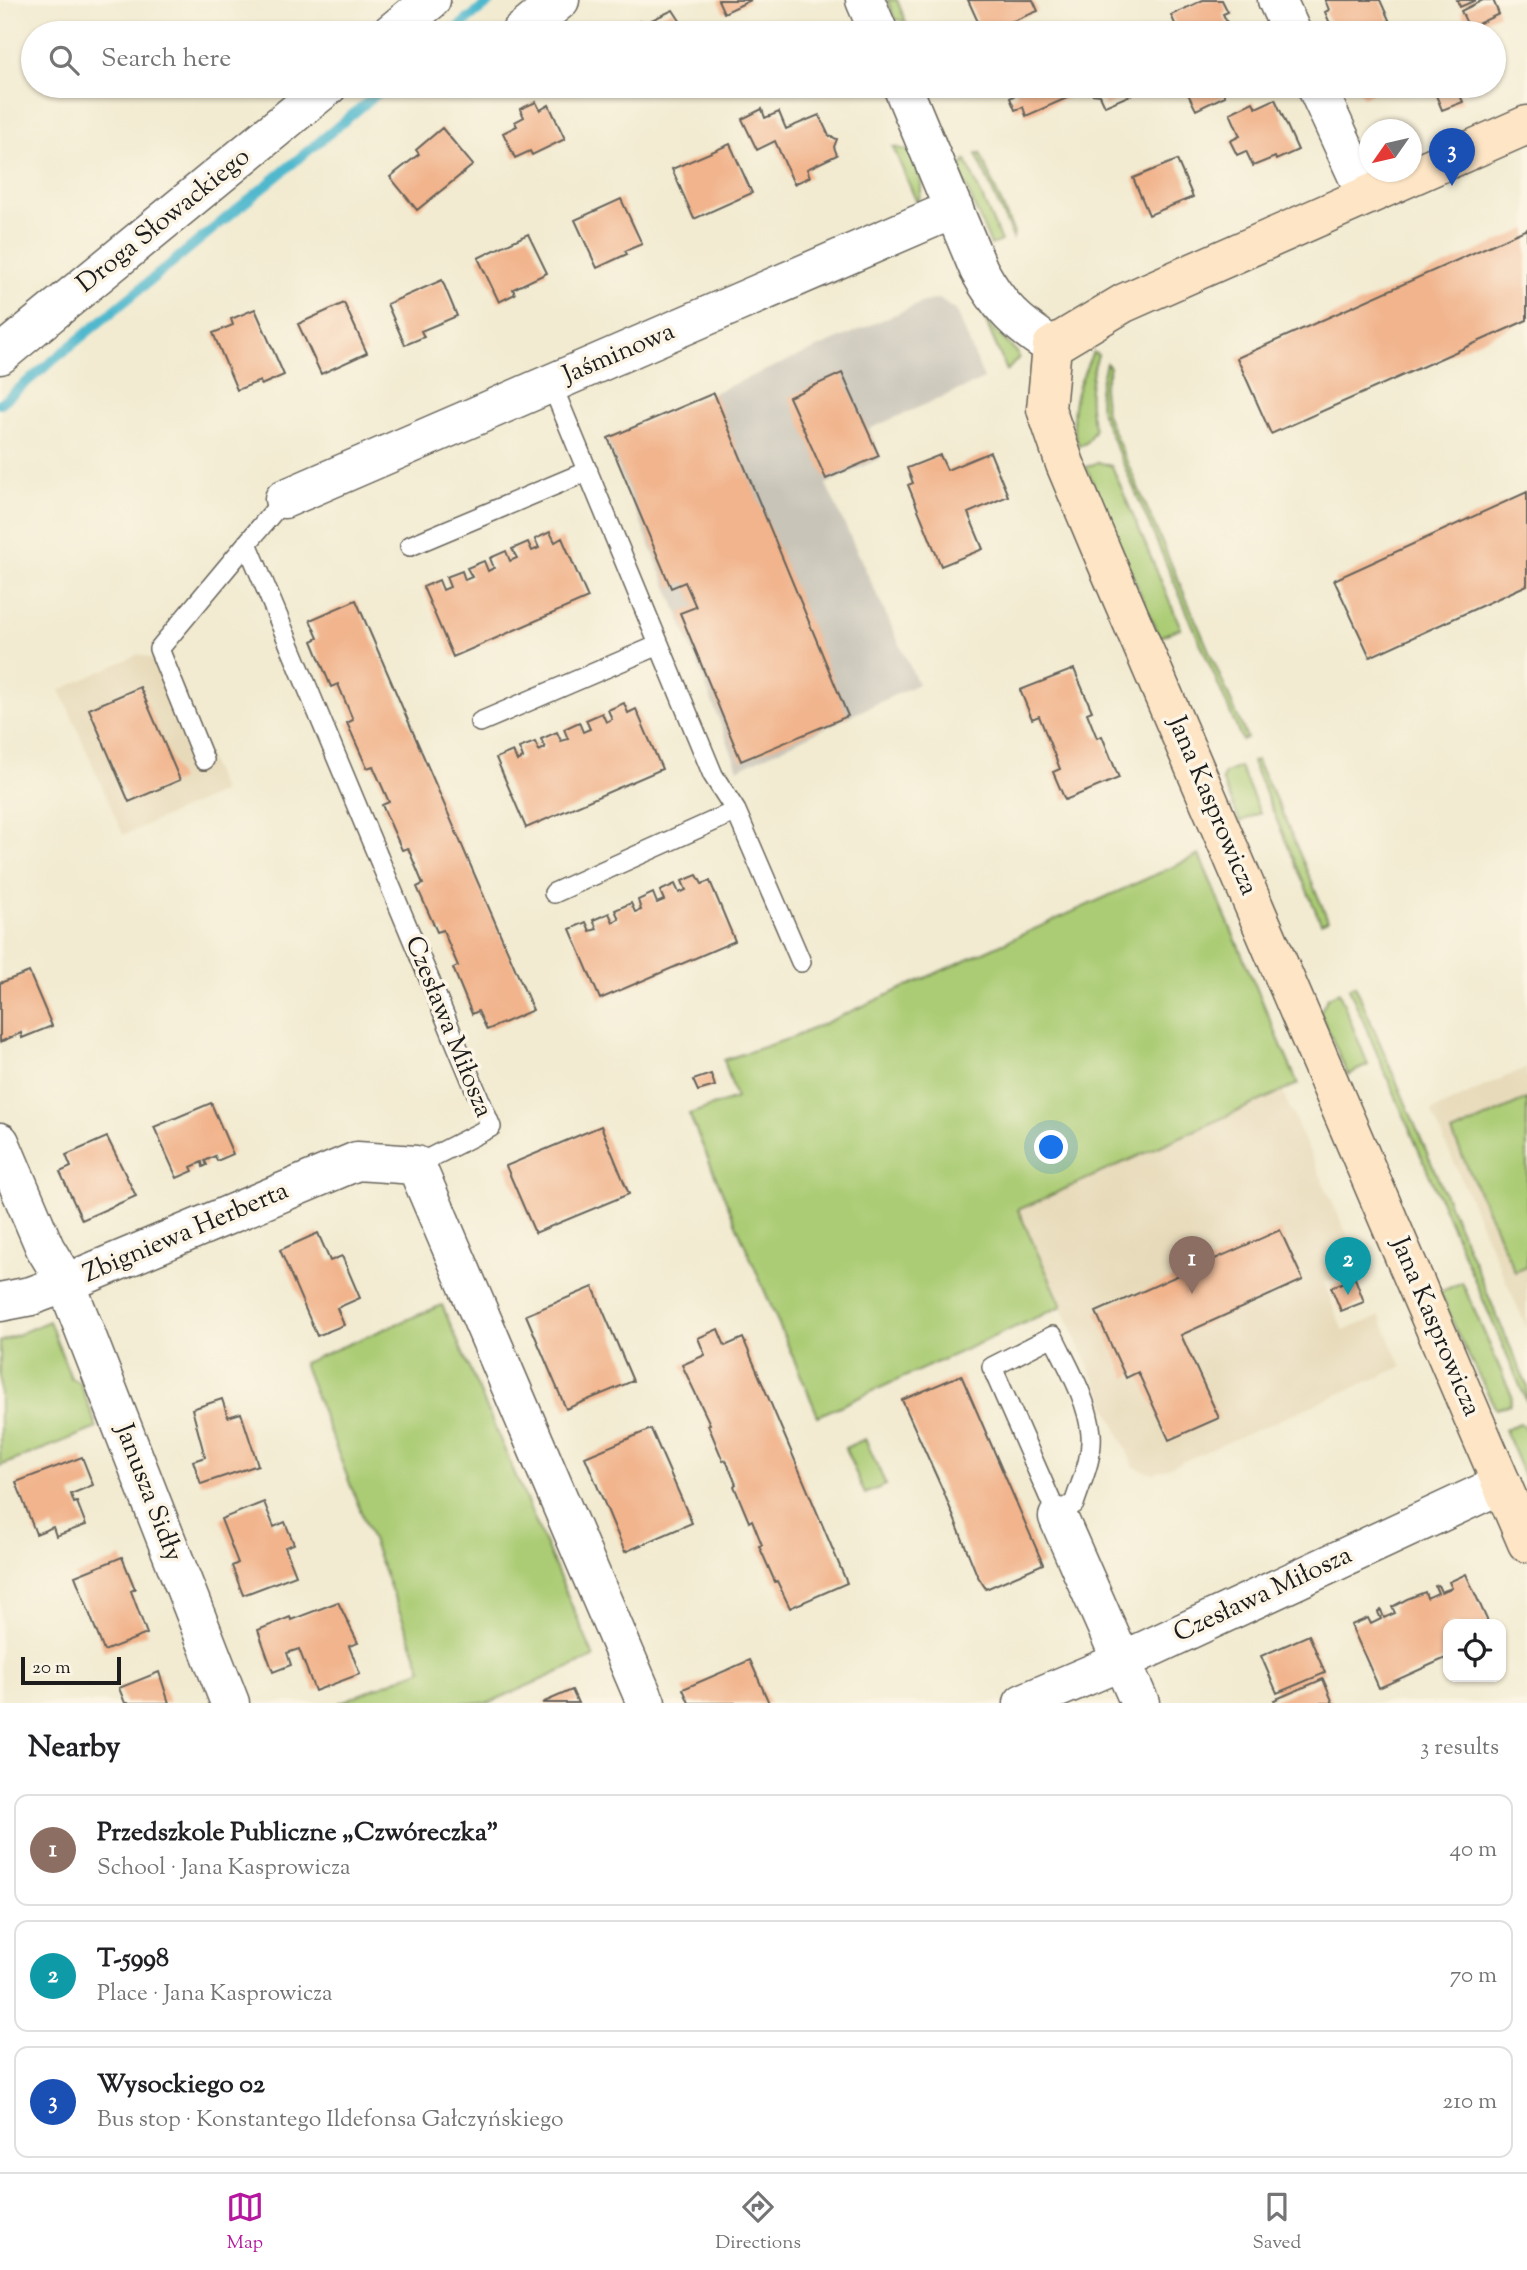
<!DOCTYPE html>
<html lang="en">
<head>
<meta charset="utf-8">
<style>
  body { margin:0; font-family:"Sorts Mill Goudy",serif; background:#f6f6f6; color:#202124 }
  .controls { position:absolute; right:21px; bottom:21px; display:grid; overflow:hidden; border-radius:14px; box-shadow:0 2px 5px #0004 }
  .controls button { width:63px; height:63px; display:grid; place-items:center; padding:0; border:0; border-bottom:2px solid #e0e0e0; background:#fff; color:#202124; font:35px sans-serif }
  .compass { position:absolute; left:1359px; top:119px; width:63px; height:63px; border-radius:50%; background:#fff; box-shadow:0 2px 5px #0004; rotate:236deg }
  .scale { position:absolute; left:21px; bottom:18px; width:100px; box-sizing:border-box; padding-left:7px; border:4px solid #1c1c1c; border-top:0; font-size:19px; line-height:24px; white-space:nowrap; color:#1c1c1c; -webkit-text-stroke:5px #fcf5e5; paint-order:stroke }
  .you { position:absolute; left:1052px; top:1148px; width:24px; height:24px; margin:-18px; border:5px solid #fff; border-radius:50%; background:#1a73e8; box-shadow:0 0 0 10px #1a73e833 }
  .badge { display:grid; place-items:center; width:46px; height:46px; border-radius:50%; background:#b5179e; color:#fff; font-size:23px; font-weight:700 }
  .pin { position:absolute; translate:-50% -58px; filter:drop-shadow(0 2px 4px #0008) }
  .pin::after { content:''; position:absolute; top:37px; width:24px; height:21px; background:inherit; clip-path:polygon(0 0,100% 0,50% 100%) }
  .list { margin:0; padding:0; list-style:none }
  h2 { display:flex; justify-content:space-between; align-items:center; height:91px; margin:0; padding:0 28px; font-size:30px }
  h2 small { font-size:23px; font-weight:400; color:#757577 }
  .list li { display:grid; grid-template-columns:46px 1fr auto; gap:21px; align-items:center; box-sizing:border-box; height:112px; margin:0 14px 14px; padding:0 14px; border:2px solid #e0e0e0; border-radius:14px }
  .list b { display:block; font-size:26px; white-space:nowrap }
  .list p { margin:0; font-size:23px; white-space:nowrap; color:#757577 }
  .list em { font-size:23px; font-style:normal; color:#757577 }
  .icon { flex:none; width:38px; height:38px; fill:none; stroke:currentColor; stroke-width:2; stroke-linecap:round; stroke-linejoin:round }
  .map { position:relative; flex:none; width:1527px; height:1703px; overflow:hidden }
  .search { position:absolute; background:#fff; box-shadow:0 2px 5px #0004; left:21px; right:21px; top:21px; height:77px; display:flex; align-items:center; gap:18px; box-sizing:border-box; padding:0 24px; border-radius:38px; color:#757577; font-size:26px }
  .sheet { height:469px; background:#fff }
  nav { display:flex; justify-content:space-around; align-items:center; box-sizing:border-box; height:98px; border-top:2px solid #e0e0e0; background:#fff; font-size:19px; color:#757577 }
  nav a { display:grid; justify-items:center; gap:4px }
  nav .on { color:#b5179e }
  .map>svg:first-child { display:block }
</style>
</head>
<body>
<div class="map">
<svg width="1527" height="1703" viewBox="0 0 1527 1703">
  <rect width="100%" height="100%" fill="#fcf5e5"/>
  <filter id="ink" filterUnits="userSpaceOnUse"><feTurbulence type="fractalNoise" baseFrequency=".0143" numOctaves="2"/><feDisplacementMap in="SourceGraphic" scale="14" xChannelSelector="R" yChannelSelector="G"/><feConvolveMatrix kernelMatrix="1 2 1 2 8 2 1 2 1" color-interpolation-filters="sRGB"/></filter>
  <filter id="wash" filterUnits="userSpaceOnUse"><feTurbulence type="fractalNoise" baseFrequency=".00686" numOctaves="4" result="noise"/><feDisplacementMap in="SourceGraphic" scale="28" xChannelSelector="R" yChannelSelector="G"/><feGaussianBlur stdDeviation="1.57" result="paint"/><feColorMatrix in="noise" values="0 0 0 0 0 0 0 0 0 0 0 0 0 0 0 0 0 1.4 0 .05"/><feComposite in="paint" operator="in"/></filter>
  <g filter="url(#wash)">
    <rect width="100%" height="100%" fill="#f2ebd1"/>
    <path fill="#e7daba" d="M139,654L169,666L223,792L123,835L60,690Z
      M1527,1067V1329L1431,1111Z
      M1282,1091L1362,1267L1324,1282L1343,1331L1380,1316L1402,1367L1154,1474L1134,1467L1018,1210Z"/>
    <path fill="#c8c4b8" d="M939,299L957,312L984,379L869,429L881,458L826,484L918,684L738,769L673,601L606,439L924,302Z"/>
    <path fill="#abcc74" stroke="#647448" stroke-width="2" d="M887,0H897L906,22L895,19Z
      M893,147L911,151C917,167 927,186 917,203Z
      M980,153L1014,233L1013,238L976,154Z
      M966,160L1001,241L991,245L959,170Z
      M980,308L993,329L1017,352L1019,357L1007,371Z
      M1093,352L1098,355C1089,381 1086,403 1095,429L1086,443L1079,446C1065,412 1079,383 1093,352Z
      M1106,363L1110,367L1103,389L1106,414L1247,738L1242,740L1101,412L1099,390Z
      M1098,462L1112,466L1181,628L1159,637L1086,467Z
      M1256,760L1280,808L1328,920L1321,923L1252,762Z
      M1240,767L1260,813L1240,822L1222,780L1225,773Z
      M1199,855L1298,1084L1018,1210L1062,1306L818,1416L689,1114L736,1098L724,1060L794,1037Z
      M1355,985L1527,1386V1402L1349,988Z
      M1339,992L1368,1065L1348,1075L1320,1012L1328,997Z
      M1527,1099V1267L1515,1272L1452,1133Z
      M1462,1282L1512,1396L1510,1404L1496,1409L1459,1337L1440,1292Z
      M442,1305L594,1657L488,1703H339L422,1669L303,1363Z
      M49,1321L71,1378L80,1383L97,1428L0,1466V1342Z
      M1520,1423L1524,1426L1527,1432V1483L1504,1429Z
      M865,1439L886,1485L865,1494L845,1448Z"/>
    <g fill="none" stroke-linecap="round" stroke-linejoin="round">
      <path stroke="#4fb8cd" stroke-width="10" d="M451,33L492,0
        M0,404L387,86"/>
    </g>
    <g id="blocks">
      <path fill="#f1b48c" d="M718,0H751L724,13Z
        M968,0H1033L1038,11L983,33Z
        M1203,0H1222L1228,12L1223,14L1232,33H1179L1171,15Z
        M1325,0H1380L1395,33H1334L1325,12L1329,10Z
        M1457,0H1476L1460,7Z
        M1483,0H1493L1499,14L1469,28L1461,11Z
        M673,10L688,33H624L622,30L641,21L643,24Z
        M1013,86H1062L1067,98L1026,116L1023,107L1015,110L1010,98L1017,94Z
        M1089,86H1129L1133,94L1105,106L1100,95L1092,94L1088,88Z
        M1184,86H1220L1225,96L1196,110Z
        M1358,86H1387L1363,97Z
        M1440,86H1456L1463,102L1442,110L1433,88Z
        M1275,99L1298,150L1276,160L1275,157L1253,166L1246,151L1237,155L1230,141L1240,136L1230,113L1253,102L1256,108Z
        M536,102L540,110L549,105L565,139L532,155L530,151L515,158L503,133L517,126L515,122L524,117L520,109Z
        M762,109L765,118L779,112L786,129L819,115L829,136L837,139L834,147L837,155L807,169L810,177L794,184L775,141L757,150L742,119Z
        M442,128L473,165L417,210L390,177L419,154L416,150Z
        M730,144L752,193L694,219L672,169Z
        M1177,160L1193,197L1149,215L1133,178Z
        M621,199L642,244L625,251L627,254L597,268L575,220Z
        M1527,229V320L1271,434L1237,358Z
        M528,234L547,273L513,289L515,294L499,302L478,258Z
        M442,280L457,316L421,331L424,337L405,345L387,304Z
        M344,303L367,353L321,374L298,324Z
        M255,309L284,375L261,385L260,381L237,390L213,333L233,325L231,319Z
        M842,373L879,456L826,479L789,397Z
        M714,393L848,716L741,761L680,613L696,607L685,582L671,588L608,438Z
        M990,452L1008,496L968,513L983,549L941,566L908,485L913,483L907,468L940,455L947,470Z
        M1527,492V585L1370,657L1334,580Z
        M550,532L555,542L562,538L588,598L453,657L423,587L439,580L443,590L450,587L446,577L462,571L465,580L472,577L467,568L484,561L488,571L494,568L490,558L506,551L510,561L517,558L512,549L528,542L532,551L539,548L535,539Z
        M356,600L533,1010L487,1030L478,1011L472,1014L453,968L458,966L443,930L437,932L417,887L423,884L408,848L402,850L382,805L389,802L373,766L367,768L347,723L353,720L338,684L331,687L312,641L318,638L310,620Z
        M1074,669L1092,711L1087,713L1097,738L1102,736L1119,778L1065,800L1053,772L1060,769L1039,716L1032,719L1020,690Z
        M140,687L180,780L129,802L89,709Z
        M624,703L628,713L636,709L662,769L526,828L496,758L513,751L517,761L523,758L519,748L535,742L539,751L545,748L541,739L557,732L561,741L568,739L564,729L579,722L583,732L590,729L586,720L602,713L606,722L612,719L608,710Z
        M697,875L702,884L710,881L735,941L600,999L570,929L586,922L590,931L597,929L593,920L609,913L613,922L619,919L615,910L631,903L635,912L641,910L638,900L653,893L657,903L664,900L660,891L675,884L679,893L686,890L682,881Z
        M29,972L52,1026L22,1038L21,1033L0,1042V983Z
        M711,1074L715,1086L698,1091L693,1080Z
        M211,1103L233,1154L217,1161L215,1156L205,1161L207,1165L203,1167L202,1162L191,1167L193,1171L177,1178L154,1127Z
        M601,1126L629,1194L535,1233L506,1166Z
        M107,1137L136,1196L82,1220L60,1172L71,1167L66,1155Z
        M1280,1230L1303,1280L1181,1335L1219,1418L1169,1440L1138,1372L1126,1378L1096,1312Z
        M318,1233L330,1261L342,1256L360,1298L337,1308L344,1325L317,1336L280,1250Z
        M1355,1278L1364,1302L1341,1311L1331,1287Z
        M593,1287L633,1381L566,1409L526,1315Z
        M718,1329L725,1346L743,1338L847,1583L790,1608L777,1581L775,1582L759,1546L762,1545L752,1520L749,1522L734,1486L736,1484L726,1460L723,1461L708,1425L710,1424L682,1365L705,1355L698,1338Z
        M961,1375L1043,1564L986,1589L977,1575L944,1493L902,1400Z
        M222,1399L228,1417L241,1413L258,1465L201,1484L193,1461L205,1457L192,1409Z
        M651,1429L692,1523L625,1552L585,1457Z
        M82,1457L93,1485L71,1494L74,1503L77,1502L86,1525L56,1536L53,1527L36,1534L16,1482Z
        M264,1502L274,1527L285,1522L294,1544L285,1547L296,1575L243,1595L232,1566L238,1563L221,1519Z
        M122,1557L135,1589L131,1591L147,1634L104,1651L75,1576Z
        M1466,1574L1489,1624H1448V1657L1379,1688L1351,1625L1368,1618L1371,1624L1381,1619L1378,1612L1381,1610L1384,1618L1395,1613L1392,1607L1407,1599L1425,1592L1427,1598L1438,1593L1435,1586L1438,1585L1441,1592L1452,1588L1449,1582Z
        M338,1602L358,1643L349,1646L360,1674L315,1691L299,1649L287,1653L291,1665L273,1672L258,1630L290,1617L291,1620Z
        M1309,1635L1325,1673L1277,1693L1261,1656Z
        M750,1660L769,1703H689L683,1689Z
        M159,1672L169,1703H125L119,1688Z
        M1323,1679L1333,1703H1276L1274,1700Z
        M572,1690L578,1703H542Z"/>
    </g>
  </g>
  <g filter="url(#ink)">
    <use href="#blocks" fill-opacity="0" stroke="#67645b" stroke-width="2"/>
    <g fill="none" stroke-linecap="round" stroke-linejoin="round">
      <g stroke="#67645b" stroke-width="22">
        <path id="lane" d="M551,383L713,775L736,811L801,962
          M247,543L491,1127L416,1165
          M410,546L588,471
          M480,722L659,645
          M204,760L159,649L284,499
          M554,893L736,811
          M1056,1512L1074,1504C1081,1482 1093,1458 1091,1434C1088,1400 1068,1367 1053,1336L992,1367L1058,1517"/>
      </g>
      <g stroke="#67645b" stroke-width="41">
        <path id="street" d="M865,0L879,33
          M1277,0L1292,33
          M391,33L431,0
          M520,33L560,0
          M902,86L979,270C999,307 1017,324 1052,346
          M1316,86L1366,195
          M0,355L328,86
          M284,499L954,209
          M0,1142L45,1248L66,1283L230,1703
          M0,1302L31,1296L66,1283L357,1161L416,1165L646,1703
          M1058,1517L1140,1703
          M1023,1703L1122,1661L1502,1484"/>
      </g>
      <g stroke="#67645b" stroke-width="41">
        <path id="secondary" d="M1527,125L1124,303L1052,346L1046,409L1065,464L1105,559L1527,1543"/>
      </g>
      <use href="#lane" stroke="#fff" stroke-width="19"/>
      <use href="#street" stroke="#fff" stroke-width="38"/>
      <use href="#secondary" stroke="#fde5c5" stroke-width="38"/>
    </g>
  </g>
  <g text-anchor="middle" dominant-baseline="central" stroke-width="7" stroke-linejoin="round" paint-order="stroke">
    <g font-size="26" fill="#1c1c1c" stroke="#fcf5e5">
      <text transform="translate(164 221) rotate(-39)">Droga Słowackiego</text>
      <text transform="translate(619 354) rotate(-23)">Jaśminowa</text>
      <text transform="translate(1212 806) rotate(67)">Jana Kasprowicza</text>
      <text transform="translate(448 1027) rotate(68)">Czesława Miłosza</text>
      <text transform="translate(186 1233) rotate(-23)">Zbigniewa Herberta</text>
      <text transform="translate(1435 1327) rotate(67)">Jana Kasprowicza</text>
      <text transform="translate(148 1493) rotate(69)">Janusza Sidły</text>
      <text transform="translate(1263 1595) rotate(-25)">Czesława Miłosza</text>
    </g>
  </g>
</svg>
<div class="controls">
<button><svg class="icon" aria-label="locate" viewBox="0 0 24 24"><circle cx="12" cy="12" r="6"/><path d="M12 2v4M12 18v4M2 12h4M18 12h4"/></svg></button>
</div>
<svg class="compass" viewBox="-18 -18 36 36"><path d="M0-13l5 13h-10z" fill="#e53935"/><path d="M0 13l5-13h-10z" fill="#757577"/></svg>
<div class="scale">20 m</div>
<div class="you"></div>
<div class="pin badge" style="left:1192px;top:1294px;background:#8d6e63">1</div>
<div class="pin badge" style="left:1348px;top:1295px;background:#0f9aa8">2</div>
<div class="pin badge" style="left:1452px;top:186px;background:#1a4fb4">3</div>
<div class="search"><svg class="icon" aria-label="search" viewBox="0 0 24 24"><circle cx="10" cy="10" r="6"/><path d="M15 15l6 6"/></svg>Search here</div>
</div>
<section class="sheet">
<h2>Nearby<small>3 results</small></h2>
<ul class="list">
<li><span class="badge" style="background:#8d6e63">1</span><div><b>Przedszkole Publiczne „Czwóreczka”</b><p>School · Jana Kasprowicza</p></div><em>40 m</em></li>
<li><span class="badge" style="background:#0f9aa8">2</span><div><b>T-5998</b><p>Place · Jana Kasprowicza</p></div><em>70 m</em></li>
<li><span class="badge" style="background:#1a4fb4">3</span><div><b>Wysockiego 02</b><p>Bus stop · Konstantego Ildefonsa Gałczyńskiego</p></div><em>210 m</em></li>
</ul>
</section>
<nav>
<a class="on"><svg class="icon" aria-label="map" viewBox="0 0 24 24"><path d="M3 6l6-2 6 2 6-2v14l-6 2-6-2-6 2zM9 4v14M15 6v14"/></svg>Map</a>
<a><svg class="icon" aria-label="directions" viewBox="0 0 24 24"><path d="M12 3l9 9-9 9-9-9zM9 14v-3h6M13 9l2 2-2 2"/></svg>Directions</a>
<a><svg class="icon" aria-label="saved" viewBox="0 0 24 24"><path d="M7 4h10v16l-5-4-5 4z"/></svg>Saved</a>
</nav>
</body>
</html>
